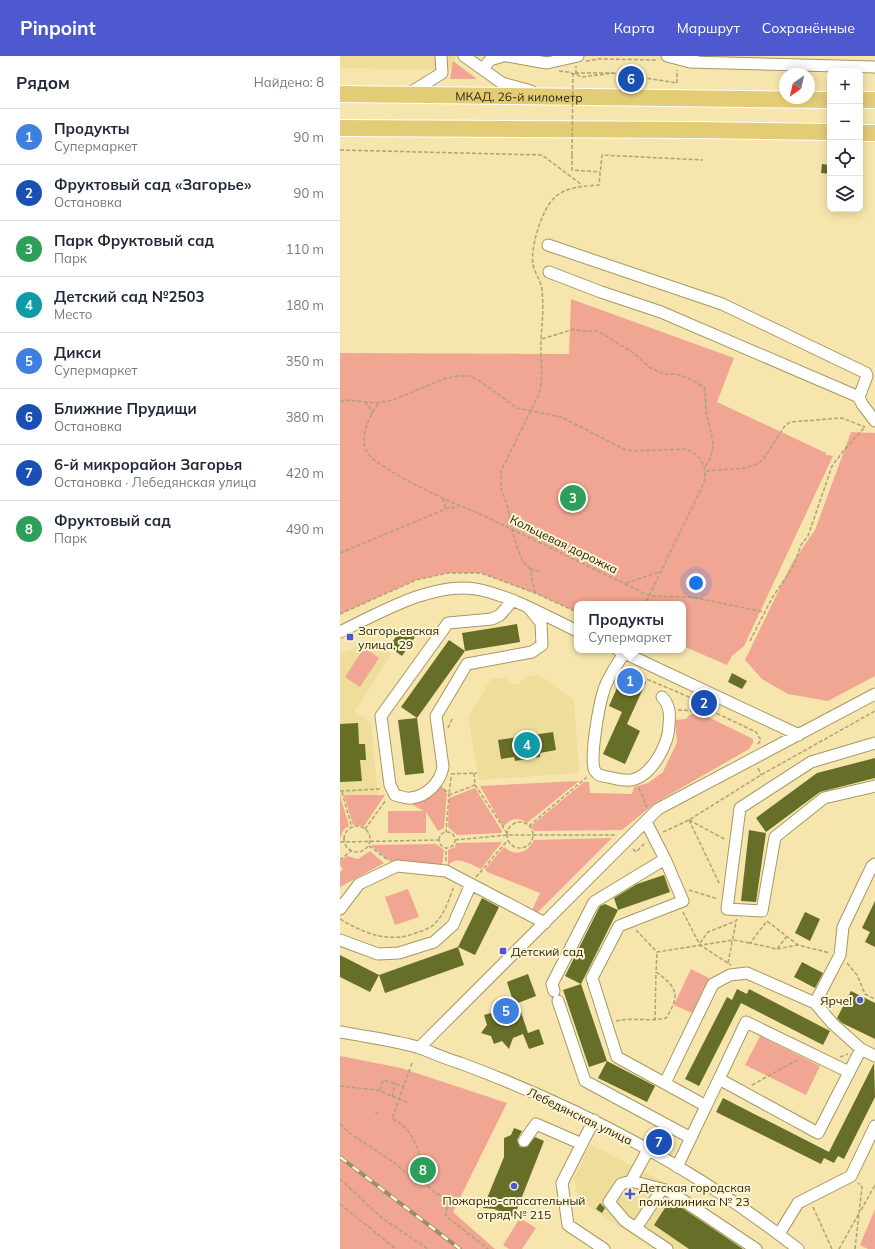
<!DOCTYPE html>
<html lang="ru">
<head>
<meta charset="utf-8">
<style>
  body { margin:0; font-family:Mulish,sans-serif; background:#f6f6f7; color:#1f2937 }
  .controls { position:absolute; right:12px; top:12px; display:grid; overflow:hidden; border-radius:8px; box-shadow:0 2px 10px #0003 }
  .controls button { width:36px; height:36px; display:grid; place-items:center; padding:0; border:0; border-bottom:1px solid #e0e1e3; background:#fff; color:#1f2937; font:20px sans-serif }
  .compass { position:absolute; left:439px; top:12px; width:36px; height:36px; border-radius:50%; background:#fff; box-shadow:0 2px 10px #0003; rotate:214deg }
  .you { position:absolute; left:356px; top:527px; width:14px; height:14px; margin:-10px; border:3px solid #fff; border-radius:50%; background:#1a73e8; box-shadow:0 0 0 6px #1a73e833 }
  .badge { display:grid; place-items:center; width:26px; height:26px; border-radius:50%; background:#4f59cf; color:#fff; font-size:13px; font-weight:700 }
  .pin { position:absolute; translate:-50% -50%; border:2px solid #fff; box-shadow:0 1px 4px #0006 }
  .popup { position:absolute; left:234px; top:545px; width:112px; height:52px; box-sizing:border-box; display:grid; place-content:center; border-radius:8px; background:#fff; filter:drop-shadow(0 1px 3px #0005); font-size:13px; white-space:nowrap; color:#747a83 }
  .popup b { font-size:15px; color:#1f2937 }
  .popup::after { content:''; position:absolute; left:50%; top:100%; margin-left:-8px; border:8px solid transparent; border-top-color:#fff }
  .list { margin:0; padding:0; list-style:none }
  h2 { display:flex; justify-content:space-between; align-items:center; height:52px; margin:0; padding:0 16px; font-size:17px }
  h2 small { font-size:13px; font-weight:400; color:#747a83 }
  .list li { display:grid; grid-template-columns:26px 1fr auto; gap:12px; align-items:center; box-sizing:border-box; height:56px; padding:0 16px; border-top:1px solid #e0e1e3 }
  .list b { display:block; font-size:15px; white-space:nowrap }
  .list p { margin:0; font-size:13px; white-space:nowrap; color:#747a83 }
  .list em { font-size:13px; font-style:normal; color:#747a83 }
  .icon { flex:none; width:22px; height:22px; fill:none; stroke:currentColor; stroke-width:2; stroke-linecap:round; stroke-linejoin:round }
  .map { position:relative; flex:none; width:535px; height:1193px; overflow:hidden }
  header { display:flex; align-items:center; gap:24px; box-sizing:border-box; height:56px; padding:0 20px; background:#4f59cf; color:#fff }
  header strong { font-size:19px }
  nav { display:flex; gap:22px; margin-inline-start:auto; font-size:14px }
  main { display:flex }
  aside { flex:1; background:#fff }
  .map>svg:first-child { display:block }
</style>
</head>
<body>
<header>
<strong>Pinpoint</strong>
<nav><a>Карта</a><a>Маршрут</a><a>Сохранённые</a></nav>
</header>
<main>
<aside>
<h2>Рядом<small>Найдено: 8</small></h2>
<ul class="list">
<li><span class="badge" style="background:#3f7fe0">1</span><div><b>Продукты</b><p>Супермаркет</p></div><em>90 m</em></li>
<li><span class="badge" style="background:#1a4fb4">2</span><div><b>Фруктовый сад «Загорье»</b><p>Остановка</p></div><em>90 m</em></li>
<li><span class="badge" style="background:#2e9e5b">3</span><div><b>Парк Фруктовый сад</b><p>Парк</p></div><em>110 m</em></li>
<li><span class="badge" style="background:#0f9aa8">4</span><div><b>Детский сад №2503</b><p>Место</p></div><em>180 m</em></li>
<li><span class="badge" style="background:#3f7fe0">5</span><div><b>Дикси</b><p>Супермаркет</p></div><em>350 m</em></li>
<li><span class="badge" style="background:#1a4fb4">6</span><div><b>Ближние Прудищи</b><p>Остановка</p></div><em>380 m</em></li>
<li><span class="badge" style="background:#1a4fb4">7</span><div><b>6-й микрорайон Загорья</b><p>Остановка · Лебедянская улица</p></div><em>420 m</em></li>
<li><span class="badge" style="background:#2e9e5b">8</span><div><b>Фруктовый сад</b><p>Парк</p></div><em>490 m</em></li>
</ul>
</aside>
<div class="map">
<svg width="535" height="1193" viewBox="0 0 535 1193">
  <rect width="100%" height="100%" fill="#f6e6ad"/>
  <path fill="#eedd9b" d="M0,0H115V14L0,12Z
    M31,585L51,598L15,655L31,667L38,740L0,741V598Z
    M199,619L234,644L239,717L139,724L128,661L151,623L165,622L172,628L178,629L185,621Z
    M250,1088L331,1130L426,1193H314L239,1144L234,1122Z"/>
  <path fill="#f0a693" d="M113,5L137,23H110Z
    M231,243L394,302L377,346L486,397V399L493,400L404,590L392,600L387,609L343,590V548H237V556L195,537L141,517H108L76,524L0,558V297L229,298Z
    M511,376L535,377V620L488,645L448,638L422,623L405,604L452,507L475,474Z
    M24,592L39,602L20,631L5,621Z
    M358,656L409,681L413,683V687L409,693L315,747L282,774L194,775L191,770L244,726H249L250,737L292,738L294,731L308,727L323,716L337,686L335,664L346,663L349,659Z
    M239,725L187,767C178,760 170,763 163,771L140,730Z
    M101,729L107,738L104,772L98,775L86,756V777H48V755H84L71,748C86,745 92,741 101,729Z
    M135,732L162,775L161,777L117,779L108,771L109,742Z
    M0,739L9,770L4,773L0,782Z
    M4,739H45L24,770L13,769Z
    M272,782L197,857L192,854L200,837L147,816L145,813L164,791C175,801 188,797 194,784Z
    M162,786L141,813C131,809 116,798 108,810V794L115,791L116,787Z
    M96,788L104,794L102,809L57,811L31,790L32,789Z
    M30,795L44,807L0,831V816L3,813L0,809V805L7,800L18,803Z
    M68,833L79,861L55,869L45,841Z
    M351,913L369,922L352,957L334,949Z
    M420,980L480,1010L466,1039L405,1009Z
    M0,1000L61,1012L167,1047L113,1156L155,1193H0Z
    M535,1153V1193H528L520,1189Z
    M180,1162L196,1172L182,1193H169L163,1189Z"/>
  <path fill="#676e28" d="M482,108L490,109V118L481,117Z
    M177,568L180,586L125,595L122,577Z
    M62,572L75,581L62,600L49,591Z
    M109,584L125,595L77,662L61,651Z
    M284,616L306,626L287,668L300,675L285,708L263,698L282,656L269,650Z
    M392,617L407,625L402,633L388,626Z
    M77,662L84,717L65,719L58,664Z
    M18,667L19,688H25L26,704H20L22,725L0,726V668Z
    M213,676L216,694L200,697V701L175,705L174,701L161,703L158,684Z
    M535,702V722L480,736L426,776L416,762L477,717Z
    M409,774L426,777L416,846L401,845Z
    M324,819L330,836L278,854L274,842L297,828Z
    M142,842L159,851L135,899L118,891L124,909L45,937L39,919L30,936L0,921V899L39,919L118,891Z
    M535,845V891L525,886L530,876L522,872Z
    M265,848L278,854L241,928L225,920L260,850Z
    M465,856L480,863L470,885L455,877Z
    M462,906L483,917L475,932L454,921Z
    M188,918L196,940L178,947L188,977L199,973L204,988L189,993L183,978L173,982L169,993L162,985L154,988L151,980L141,977L147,969L144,959L151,957L154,947L161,953L174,948L167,926Z
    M241,928L267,1005L249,1011L223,934Z
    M397,933L407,938L409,933L490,975L483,989L401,947L359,1030L345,1023L387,941L392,944Z
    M511,935L535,947V983L502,967L497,962Z
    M267,1005L315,1030L307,1046L258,1022Z
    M534,1007L535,1041L504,1103L498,1100L494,1107L484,1102L481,1108L376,1056L383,1042L489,1096Z
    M174,1072L182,1075L177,1084L180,1091H187L195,1081L204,1085L174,1161L154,1153L143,1152L164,1101V1082L171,1079Z
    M330,1144L381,1178L403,1193H349L314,1169Z
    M260,1147L265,1152L262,1157L256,1153Z"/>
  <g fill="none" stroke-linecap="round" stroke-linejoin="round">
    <g stroke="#a79861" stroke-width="13">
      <path id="minor" d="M124,0L162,27L191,35
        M167,0L207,7L238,0
        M327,0L350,6L353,0
        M350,6L535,11
        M143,13L150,4L163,0
        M68,38L102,17L101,0
        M208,189L382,248L526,317L527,320L519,341L522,348L535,365
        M209,216L261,236L321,256L519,341
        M173,544L160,559L152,563L108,567L41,660L50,729L55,739C60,740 66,743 71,742C87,740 100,727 103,711L96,660L127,608L192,596L202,589L201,567L189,552
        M0,576C39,557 97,523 141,534C175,542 206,560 237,575
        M278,594L459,679
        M284,597C277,609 266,623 263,637C259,650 249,704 255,715C258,720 263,720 268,721C276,723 288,726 295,723C313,717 329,687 329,669C330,659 330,649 322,641
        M535,687L471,706L400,752L387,853L422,855L435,781L484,742L535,730
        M306,766L325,803L343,845L279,870L252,922L277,1001L366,1050L337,1111
        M0,853L19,828L57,810L106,815L205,867
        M0,884L38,898L59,897L94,886L113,869L131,828
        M214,935L212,928L254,846L325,803
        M218,945L245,1025L351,1082
        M0,976C26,981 55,984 80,992C93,997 106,1003 120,1007C241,1052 356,1113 458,1193
        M79,992L318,753L535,638
        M521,993L493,968L475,947L500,899L503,871L532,810L535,808
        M379,1023L406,966L509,1016
        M325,1027L373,928L390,919L407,917L475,947
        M366,1050L379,1023L478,1077L521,993L535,1000
        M254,1064L222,1127L228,1169L264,1193
        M184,1085L196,1068L242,1088
        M291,1125L308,1094
        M296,1172L322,1133
        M439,1178L458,1147L511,1120L535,1070
        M327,1193L285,1165L269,1146L281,1128L291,1125L329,1135L416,1193"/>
    </g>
    <g stroke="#fff" stroke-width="18">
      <g id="highway">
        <path id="s1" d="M0,38L490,44"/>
        <path d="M520,44H535"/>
        <path d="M0,72L357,74L490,76"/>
        <path d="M520,77H535"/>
      </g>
    </g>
    <path stroke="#afa376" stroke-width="1.5" stroke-dasharray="4 2" stroke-linecap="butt" d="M246,5L259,3L318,4
      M219,15L228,16L243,21L273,17L337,27V14
      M236,18V10
      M0,94L202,99L242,129
      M232,99V114L260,116
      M202,283L234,273L240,275H258L295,298L309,311L324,318H336L348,322L364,331C366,339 365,346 366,353C369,377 380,389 365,411
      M0,346L5,344L37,347L53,344L104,323L117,320H129L137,323L177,352L221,361L284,393L292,395L345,393C362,399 367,410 364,427L305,548
      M25,346L29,350L32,358
      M38,348C29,360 19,381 27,396C36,413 118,450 138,457L310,540L352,541L424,556
      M366,415L406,412L419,407L425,401L444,371L450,366L502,362L525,371
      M103,442L105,450L104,453
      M0,497L108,452L119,451
      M190,513L201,516
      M286,527L322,515
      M195,537L190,513L182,504L174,482L167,449L161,432V415L199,338C204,320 200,303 201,284C202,267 204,252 202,235C202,226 195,218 193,209C190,191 202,153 215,141C226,131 245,130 259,129L262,99L363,104
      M0,558L76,524L108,517H141L195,537L237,556
      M410,585L432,542L453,511L461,489L468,480L492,410L504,394L525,371
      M285,614L361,646L374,656L416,676L421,684L418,688
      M338,654L374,656
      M108,672L112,663
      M418,712L421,719
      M134,717L135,729L167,777
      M111,718L137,717
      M111,721L109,739L135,729
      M299,732L307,751
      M104,733L109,739L106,776
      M0,735L40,733
      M2,736L12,772
      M349,764L380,829
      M349,764L386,784
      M167 779a13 13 0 1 1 26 0a13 13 0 1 1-26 0Z
      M189,770L247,721
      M4 783a13 13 0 1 1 26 0a13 13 0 1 1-26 0Z
      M25,773L46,744
      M99 784a8 8 0 1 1 16 0a8 8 0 1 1-16 0Z
      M323,776L349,764L421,719L535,655
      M115,784L167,779H277
      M0,786L98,784
      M29,790L48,804
      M293,793L296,796L306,786
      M0,804L11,795
      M106,805V792
      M136,821L168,784
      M349,834L378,843
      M343,856L360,889L391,909
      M0,863C25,878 51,888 78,876C82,875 88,873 92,870C104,861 109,843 114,830
      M296,874L317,896L393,884L410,887
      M447,880L437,893L410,887L427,865L458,889L490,897
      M360,887L368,876L396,865L397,863
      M437,893L458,889
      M388,907L396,866
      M507,907L517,919L525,938L535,943
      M276,965C292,961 309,966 326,962C341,939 337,931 316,916L317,896
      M315,965L316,916
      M500,1001L508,998
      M72,1007L52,1063C78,1074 80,1104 86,1128
      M412,1029L459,1003
      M0,1030L37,1034L69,1047
      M40,1034L43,1024L63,1030
      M52,1041L55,1027
      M35,1056L38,1057
      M0,1068L11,1078L56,1108L71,1121L86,1128L94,1136L102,1140L107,1148L106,1160L148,1193
      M0,1123L42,1162L88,1193
      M0,1148L56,1193
      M473,1151L492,1193
      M521,1154L535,1129
      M499,1193L519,1157
      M515,1193L522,1131L518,1127"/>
    <use href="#minor" stroke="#fff" stroke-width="11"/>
    <use href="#highway" stroke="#e3cc76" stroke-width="16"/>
    <g stroke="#9a8e65" stroke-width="4">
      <path id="rail" d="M0,1101L120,1193"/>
    </g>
    <use href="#rail" stroke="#fdf4d2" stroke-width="2.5" stroke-dasharray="8" stroke-linecap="butt"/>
    <path stroke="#afa376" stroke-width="1.5" stroke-dasharray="4 2" stroke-linecap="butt" d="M232,99L233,17H273"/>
  </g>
  <g fill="#4f59cf" stroke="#fdf4d2" stroke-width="1.5">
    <rect x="6" y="577" width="8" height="8" rx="2"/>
    <rect x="159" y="891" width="8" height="8" rx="2"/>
    <circle cx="520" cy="944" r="4"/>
    <circle cx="174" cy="1130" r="4"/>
    <path d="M288 1132h4v4h4v4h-4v4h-4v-4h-4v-4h4z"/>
  </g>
  <g text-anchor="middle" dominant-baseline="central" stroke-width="4" stroke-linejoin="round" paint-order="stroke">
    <g font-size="12" fill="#2b250f" stroke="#fdf4d2">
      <text stroke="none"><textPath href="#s1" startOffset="179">МКАД, 26-й километр</textPath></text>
      <text transform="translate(224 488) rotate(26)">Кольцевая дорожка</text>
      <text transform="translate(240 1060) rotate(26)">Лебедянская улица</text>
    </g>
    <g font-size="12" fill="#2b250f" stroke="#fdf4d2" text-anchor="start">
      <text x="18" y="574">Загорьевская<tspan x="18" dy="14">улица, 29</tspan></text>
      <text x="171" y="895">Детский сад</text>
      <text x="512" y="944" text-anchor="end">Ярче!</text>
      <text x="299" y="1131">Детская городская<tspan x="299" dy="14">поликлиника № 23</tspan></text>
      <text x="174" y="1144" text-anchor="middle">Пожарно-спасательный<tspan x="174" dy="14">отряд № 215</tspan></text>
    </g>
  </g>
</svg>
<div class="controls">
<button>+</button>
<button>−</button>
<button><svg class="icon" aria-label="locate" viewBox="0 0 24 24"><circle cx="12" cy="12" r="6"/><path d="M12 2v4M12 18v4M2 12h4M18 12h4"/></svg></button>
<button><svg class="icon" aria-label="layers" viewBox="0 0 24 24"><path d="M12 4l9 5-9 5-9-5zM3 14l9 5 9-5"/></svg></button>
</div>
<svg class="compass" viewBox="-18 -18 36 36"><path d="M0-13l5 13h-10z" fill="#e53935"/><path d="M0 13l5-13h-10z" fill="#747a83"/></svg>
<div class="you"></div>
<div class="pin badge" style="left:290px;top:625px;background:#3f7fe0">1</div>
<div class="popup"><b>Продукты</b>Супермаркет</div>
<div class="pin badge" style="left:364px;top:647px;background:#1a4fb4">2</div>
<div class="pin badge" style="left:233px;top:442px;background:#2e9e5b">3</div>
<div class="pin badge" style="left:187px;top:689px;background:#0f9aa8">4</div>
<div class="pin badge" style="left:166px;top:955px;background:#3f7fe0">5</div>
<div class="pin badge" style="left:291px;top:23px;background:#1a4fb4">6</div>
<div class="pin badge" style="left:319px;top:1086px;background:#1a4fb4">7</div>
<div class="pin badge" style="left:83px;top:1114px;background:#2e9e5b">8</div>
</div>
</main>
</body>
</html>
